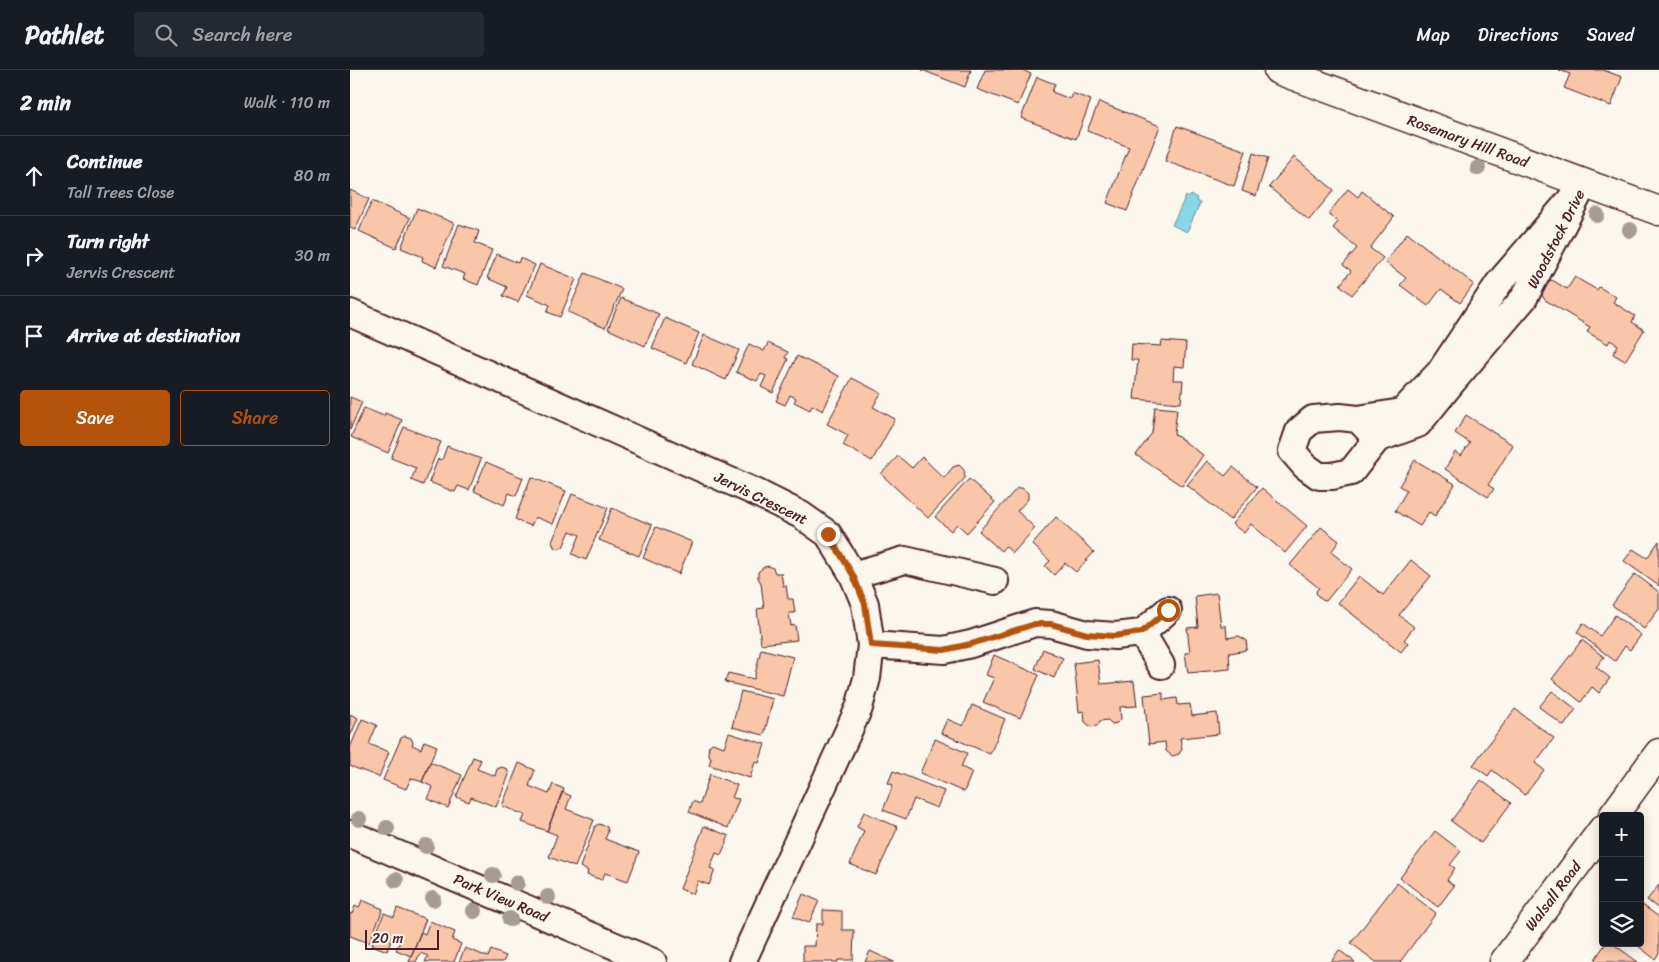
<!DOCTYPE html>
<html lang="en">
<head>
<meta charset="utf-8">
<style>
  body { margin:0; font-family:Sriracha,sans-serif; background:#242831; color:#f1f3f6 }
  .controls { position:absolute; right:15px; bottom:15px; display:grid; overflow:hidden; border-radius:5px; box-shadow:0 2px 12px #0003 }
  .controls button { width:45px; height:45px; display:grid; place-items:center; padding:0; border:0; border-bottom:1px solid #363941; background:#171b24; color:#f1f3f6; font:25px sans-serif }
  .scale { position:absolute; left:15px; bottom:12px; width:74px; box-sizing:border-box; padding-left:5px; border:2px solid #4a1f2b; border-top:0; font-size:14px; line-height:18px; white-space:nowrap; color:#4a1f2b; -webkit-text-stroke:4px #fbf7ec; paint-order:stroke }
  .stop { position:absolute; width:15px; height:15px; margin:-11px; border:4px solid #b45309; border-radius:50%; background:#fff }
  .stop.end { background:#b45309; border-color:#fff; box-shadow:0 1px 5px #0008 }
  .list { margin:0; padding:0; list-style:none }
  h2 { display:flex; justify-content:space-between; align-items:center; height:65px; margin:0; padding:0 20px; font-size:21px }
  h2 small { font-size:16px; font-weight:400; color:#9ea1a6 }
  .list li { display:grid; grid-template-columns:32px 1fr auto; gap:15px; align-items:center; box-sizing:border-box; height:80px; padding:0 20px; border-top:1px solid #363941 }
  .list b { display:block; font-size:19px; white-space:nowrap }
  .list p { margin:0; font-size:16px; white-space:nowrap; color:#9ea1a6 }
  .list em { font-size:16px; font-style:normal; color:#9ea1a6 }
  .actions { display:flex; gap:10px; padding:15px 20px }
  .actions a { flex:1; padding:11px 0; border:1px solid #b45309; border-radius:5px; text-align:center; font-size:18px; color:#b45309 }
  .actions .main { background:#b45309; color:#fff }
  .icon { flex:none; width:28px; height:28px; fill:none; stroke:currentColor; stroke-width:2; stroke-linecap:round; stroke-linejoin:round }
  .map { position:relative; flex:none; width:1309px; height:892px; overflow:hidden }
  header { display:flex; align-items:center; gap:30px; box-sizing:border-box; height:70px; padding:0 25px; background:#171b24; border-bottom:1px solid #363941 }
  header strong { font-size:24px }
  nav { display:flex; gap:28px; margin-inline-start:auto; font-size:18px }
  .search { width:350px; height:45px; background:#242831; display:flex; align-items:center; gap:12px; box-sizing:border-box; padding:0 18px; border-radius:5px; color:#9ea1a6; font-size:19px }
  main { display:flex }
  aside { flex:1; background:#171b24 }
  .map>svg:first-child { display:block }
</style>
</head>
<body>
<header>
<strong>Pathlet</strong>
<div class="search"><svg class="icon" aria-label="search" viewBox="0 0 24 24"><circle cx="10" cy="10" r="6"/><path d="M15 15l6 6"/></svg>Search here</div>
<nav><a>Map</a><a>Directions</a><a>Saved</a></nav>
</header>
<main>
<aside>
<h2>2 min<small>Walk · 110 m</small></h2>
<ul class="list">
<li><svg class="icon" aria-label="ahead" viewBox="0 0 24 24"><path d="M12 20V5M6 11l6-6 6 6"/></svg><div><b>Continue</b><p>Tall Trees Close</p></div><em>80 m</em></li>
<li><svg class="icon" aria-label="right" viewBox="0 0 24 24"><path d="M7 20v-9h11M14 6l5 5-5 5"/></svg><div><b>Turn right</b><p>Jervis Crescent</p></div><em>30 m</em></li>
<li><svg class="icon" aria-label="arrive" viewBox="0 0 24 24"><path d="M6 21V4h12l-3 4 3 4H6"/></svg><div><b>Arrive at destination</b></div></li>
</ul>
<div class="actions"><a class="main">Save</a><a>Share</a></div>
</aside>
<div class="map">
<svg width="1309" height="892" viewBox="0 0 1309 892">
  <rect width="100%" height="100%" fill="#fbf7ec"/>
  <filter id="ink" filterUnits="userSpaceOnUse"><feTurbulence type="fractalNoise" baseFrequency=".02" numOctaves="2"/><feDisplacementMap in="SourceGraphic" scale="10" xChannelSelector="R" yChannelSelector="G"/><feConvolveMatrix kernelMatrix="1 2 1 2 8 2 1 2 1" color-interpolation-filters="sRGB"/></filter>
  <g filter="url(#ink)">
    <path fill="#88d7e6" stroke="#6f8d9b" d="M841,125L847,128L846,131L850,133L837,162L822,155L836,126L839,128Z"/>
    <path fill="#f9c6aa" stroke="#4a1f2b" d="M572,0H621L615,17Z
      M635,0H672L681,4L668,35L627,19Z
      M1209,0H1253L1272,7L1261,36L1214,18L1220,4Z
      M687,7L705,14L702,22L720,29L722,23L741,30L726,69L671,48Z
      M749,32L810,56L777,141L757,133L779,77L737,61Z
      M827,56L896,81L884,116L815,91Z
      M903,83L918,88L906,126L892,121Z
      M944,87L984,120L959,150L919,117Z
      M998,119L1008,127L1012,121L1044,147L1020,178L1033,188L1002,225L990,215L1001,201L993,195L1007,178L983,158L988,152L978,144Z
      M0,120L19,129L5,160L0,158Z
      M22,131L60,148L46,178L9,161Z
      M67,138L104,153L86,197L72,191L73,187L51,178Z
      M109,154L129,161L125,173L142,180L128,215L113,209L115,204L93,196Z
      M1057,163L1124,214L1110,233L1091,219L1078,236L1050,215L1056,208L1035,192Z
      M147,184L168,193L170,188L185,195L168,232L153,226L157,217L137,208Z
      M190,194L226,209L210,247L197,242L200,235L177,225Z
      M235,203L272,219L255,258L218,242Z
      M1225,207L1247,220L1249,217L1266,227L1263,232L1285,246L1282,252L1294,260L1275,291L1263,284L1268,275L1260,270L1258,274L1237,262L1240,257L1195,230L1191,224L1196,212L1202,210L1217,219Z
      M271,228L309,244L295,276L258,259Z
      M315,248L349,263L336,293L302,278Z
      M354,265L389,280L376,310L342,294Z
      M812,271L836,273L834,297L824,296L823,310H833L831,333L784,329L788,290H781L782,274L811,276Z
      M418,273L438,282L435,288L438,289L423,323L411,317L416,306L411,304L407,311L386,302L399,274L414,281Z
      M447,286L489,306L473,341L462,335L460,340L444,332L446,328L440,325L435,335L426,331Z
      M502,308L531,323L523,337L545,349L522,391L493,375L498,365L477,354Z
      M0,327L12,332L0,360Z
      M805,337L827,339L824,364L853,385L832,416L786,385L802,363Z
      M14,338L34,346L35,343L52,350L38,383L1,367Z
      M1116,345L1163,375L1138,415L1144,419L1138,427L1095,399L1105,382L1111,386L1120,373L1105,363Z
      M54,357L91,372L73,415L61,410L66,398L41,388Z
      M97,376L131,389L119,420L108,416L105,422L79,412L88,389L92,390Z
      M548,386L562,398L572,387L594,408L603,397L609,395L614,400L615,408L578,448L531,404Z
      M1065,390L1105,414L1085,446L1079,442L1070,456L1045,441L1057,420L1049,416Z
      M857,391L875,406L883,397L907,417L880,450L837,415Z
      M136,392L173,408L166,426L159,423L154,435L124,421Z
      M181,407L216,421L203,454L185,447L181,456L165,449Z
      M619,409L645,432L617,463L607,454L601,461L585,447Z
      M667,418H672L678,423V429L667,441L685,458L663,483L655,476L651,481L629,461Z
      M912,418L957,456L935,483L901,454L894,463L882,454Z
      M222,424L258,438L236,490L222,484L230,465L220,461L213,477L209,479L204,477L202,472Z
      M262,438L302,455L289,486L249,470Z
      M706,447L744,482L726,502L715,493L704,505L695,496L700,491L682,474Z
      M306,457L342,472L329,504L293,488Z
      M971,457L989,471L981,482L1002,499L976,531L972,530L967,525L966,521L969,518L940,495Z
      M1309,471V516L1274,491L1283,479L1297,488Z
      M1061,490L1081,506L1049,545L1064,557L1054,570L1058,573L1051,582L988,533L1009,506L1033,525Z
      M419,496L423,498L425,503H431L433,516L436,515L438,529H443L445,543H439L441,556L445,555L447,570L411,574L407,539L414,538L411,513L408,508V502L414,497Z
      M1285,504L1309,522V539L1294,559L1262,535Z
      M867,523L871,556H876L877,568L889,566L896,570L897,579L892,581L879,583L880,599L838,603L835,583L840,582L837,558L848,557L845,526Z
      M1265,545L1291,565L1280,580L1275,576L1265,591L1227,562L1233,553L1250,566Z
      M1232,570L1254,587L1246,597L1260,608L1249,623L1242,617L1231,632L1202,609Z
      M411,579L443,587L433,626L375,612L378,603L404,609Z
      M693,579L713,588L704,608L685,599Z
      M644,585L689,605L670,648L633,632L644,608L636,605Z
      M748,590L751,614L784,611L787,636L770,637L771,649L767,653L762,654L758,650L750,651L747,656L741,657L735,652L734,641L729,642L724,593Z
      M391,621L423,629L414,665L382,657Z
      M1202,621L1226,639L1214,656L1189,637Z
      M813,623V630L827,628L828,635L840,634L842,646L867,643L869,664L830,668L832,679L829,684L822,686L816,681L815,672L799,674L794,625Z
      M622,635L655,649L640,684L591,663L597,649L613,656Z
      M1165,639L1204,668L1185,693L1194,700L1175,725L1142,700L1138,706L1123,695Z
      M0,644L8,648L0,667Z
      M12,649L27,655L19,674L39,682L29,707L0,696V678Z
      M379,663L415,674L409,693L405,692L400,708L359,695L361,688L358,683L359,676L362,673L374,677Z
      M55,666L61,668L63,672L62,675L71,679L74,671L87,676L72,712L61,708L56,719L33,710L51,668Z
      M585,669L617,683L611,697L622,702L614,722L570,703Z
      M123,687L131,690L127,699L145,706L147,699L152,697L157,699L159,705L146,737L121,727L119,732L106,727Z
      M80,692L112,705L98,738L78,729L83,717L72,712Z
      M169,693L185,700L179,716L199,724L203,714L214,719L197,761L172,752L175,745L152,736Z
      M543,701L594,721L587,738L564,729L556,749L533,740L543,715L538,713Z
      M360,704L387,715L382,728L389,729L378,758L339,742L343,731L350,734Z
      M1131,710L1161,733L1131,773L1101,751Z
      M212,722L221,726L216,739L244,750L225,797L199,787L207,765L197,761Z
      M514,742L548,757L526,805L500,794L514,761L507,757Z
      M249,754L257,757L258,762L255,769L289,782L278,811L255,803L252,810L237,805L238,801L230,797L245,756Z
      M354,756L379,766L371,785L366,783L360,798L365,800L359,815L348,811L343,824L330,819Z
      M1085,761L1111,781L1100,795L1105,798L1097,810L1104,816L1088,837L1050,808Z
      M1047,813L1086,843L1050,892H1026L1001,873Z
      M1309,815V839L1297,830Z
      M453,824L469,831L459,853L443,847Z
      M12,830L33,839L19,873L0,866V843L2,844L5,836L9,838Z
      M1291,834L1309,847V883L1305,889L1284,873H1290Z
      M47,838L76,849L61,886L46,880L51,869L43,866L37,881L22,875L34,843L44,847Z
      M473,840L492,841V860H504L503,890H488V892H453V876H465L466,854H473Z
      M80,851L105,862L102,870L111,874L104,892H75L78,886L70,883L66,892H59L71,862L75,864Z
      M1256,873H1262L1288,892H1248L1245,889Z
      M115,878L138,887L141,880L156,886L153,892H109Z
      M989,880L1005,892H981Z
      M520,881L544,892H515Z"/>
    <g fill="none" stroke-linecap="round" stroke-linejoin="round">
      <g stroke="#4a1f2b" stroke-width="30">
        <path id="street" d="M0,243L405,422L451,445L478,464L503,505L515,534L521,575L517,608L509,638L392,892
          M1008,349L1052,342L1090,302L1149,213L1234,114L1174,228L1103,311L1068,354L1027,369L1001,402L982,406H969L955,396L942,381L949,361L963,349L990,347L1008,349L1027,369
          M503,505L555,490L645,511
          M792,563L818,540
          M521,575L594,580L621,574L685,553L701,554L737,564L765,566L792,563L811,595
          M0,764L303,892"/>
      </g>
      <g stroke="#4a1f2b" stroke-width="31">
        <path id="secondary" d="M928,0L1309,141"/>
      </g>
      <g stroke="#4a1f2b" stroke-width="31">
        <path id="primary" d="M1263,746L1309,683
          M1154,892L1253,759"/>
      </g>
      <use href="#street" stroke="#fbf7ec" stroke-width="26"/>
      <use href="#secondary" stroke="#fbf7ec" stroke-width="28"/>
      <use href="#primary" stroke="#fbf7ec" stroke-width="28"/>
    </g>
    <g fill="#a79c95">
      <circle cx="1128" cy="98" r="8"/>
      <circle cx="1247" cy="145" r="8"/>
      <circle cx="1280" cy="160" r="8"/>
      <circle cx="9" cy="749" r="8"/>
      <circle cx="37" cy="758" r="8"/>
      <circle cx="76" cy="776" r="8"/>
      <circle cx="143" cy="805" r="8"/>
      <circle cx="46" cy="810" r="8"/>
      <circle cx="167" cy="813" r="8"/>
      <circle cx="198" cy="827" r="8"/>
      <circle cx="83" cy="829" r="8"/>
      <circle cx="124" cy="841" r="8"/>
      <circle cx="160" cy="849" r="8"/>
    </g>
  </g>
  <g fill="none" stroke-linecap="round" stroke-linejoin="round" filter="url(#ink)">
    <path stroke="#b45309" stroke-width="6" d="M478,464L503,505L515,534L521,575L594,580L621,574L685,554H701L737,564L764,566L792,562L818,540"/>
  </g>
  <g text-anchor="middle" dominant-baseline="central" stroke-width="4" stroke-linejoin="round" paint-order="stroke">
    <g font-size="15" fill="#4a1f2b" stroke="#fbf7ec">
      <text transform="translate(1118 71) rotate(20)">Rosemary Hill Road</text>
      <text transform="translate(1206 169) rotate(-63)">Woodstock Drive</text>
      <text transform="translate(411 428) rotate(26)">Jervis Crescent</text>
      <text transform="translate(1203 826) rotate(-53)">Walsall Road</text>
      <text transform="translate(151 828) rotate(23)">Park View Road</text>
    </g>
  </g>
</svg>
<div class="controls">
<button>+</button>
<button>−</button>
<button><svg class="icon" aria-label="layers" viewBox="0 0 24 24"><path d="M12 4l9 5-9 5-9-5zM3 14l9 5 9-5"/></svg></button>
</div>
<div class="scale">20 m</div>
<div class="stop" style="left:818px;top:540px"></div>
<div class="stop end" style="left:478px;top:464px"></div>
</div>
</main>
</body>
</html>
